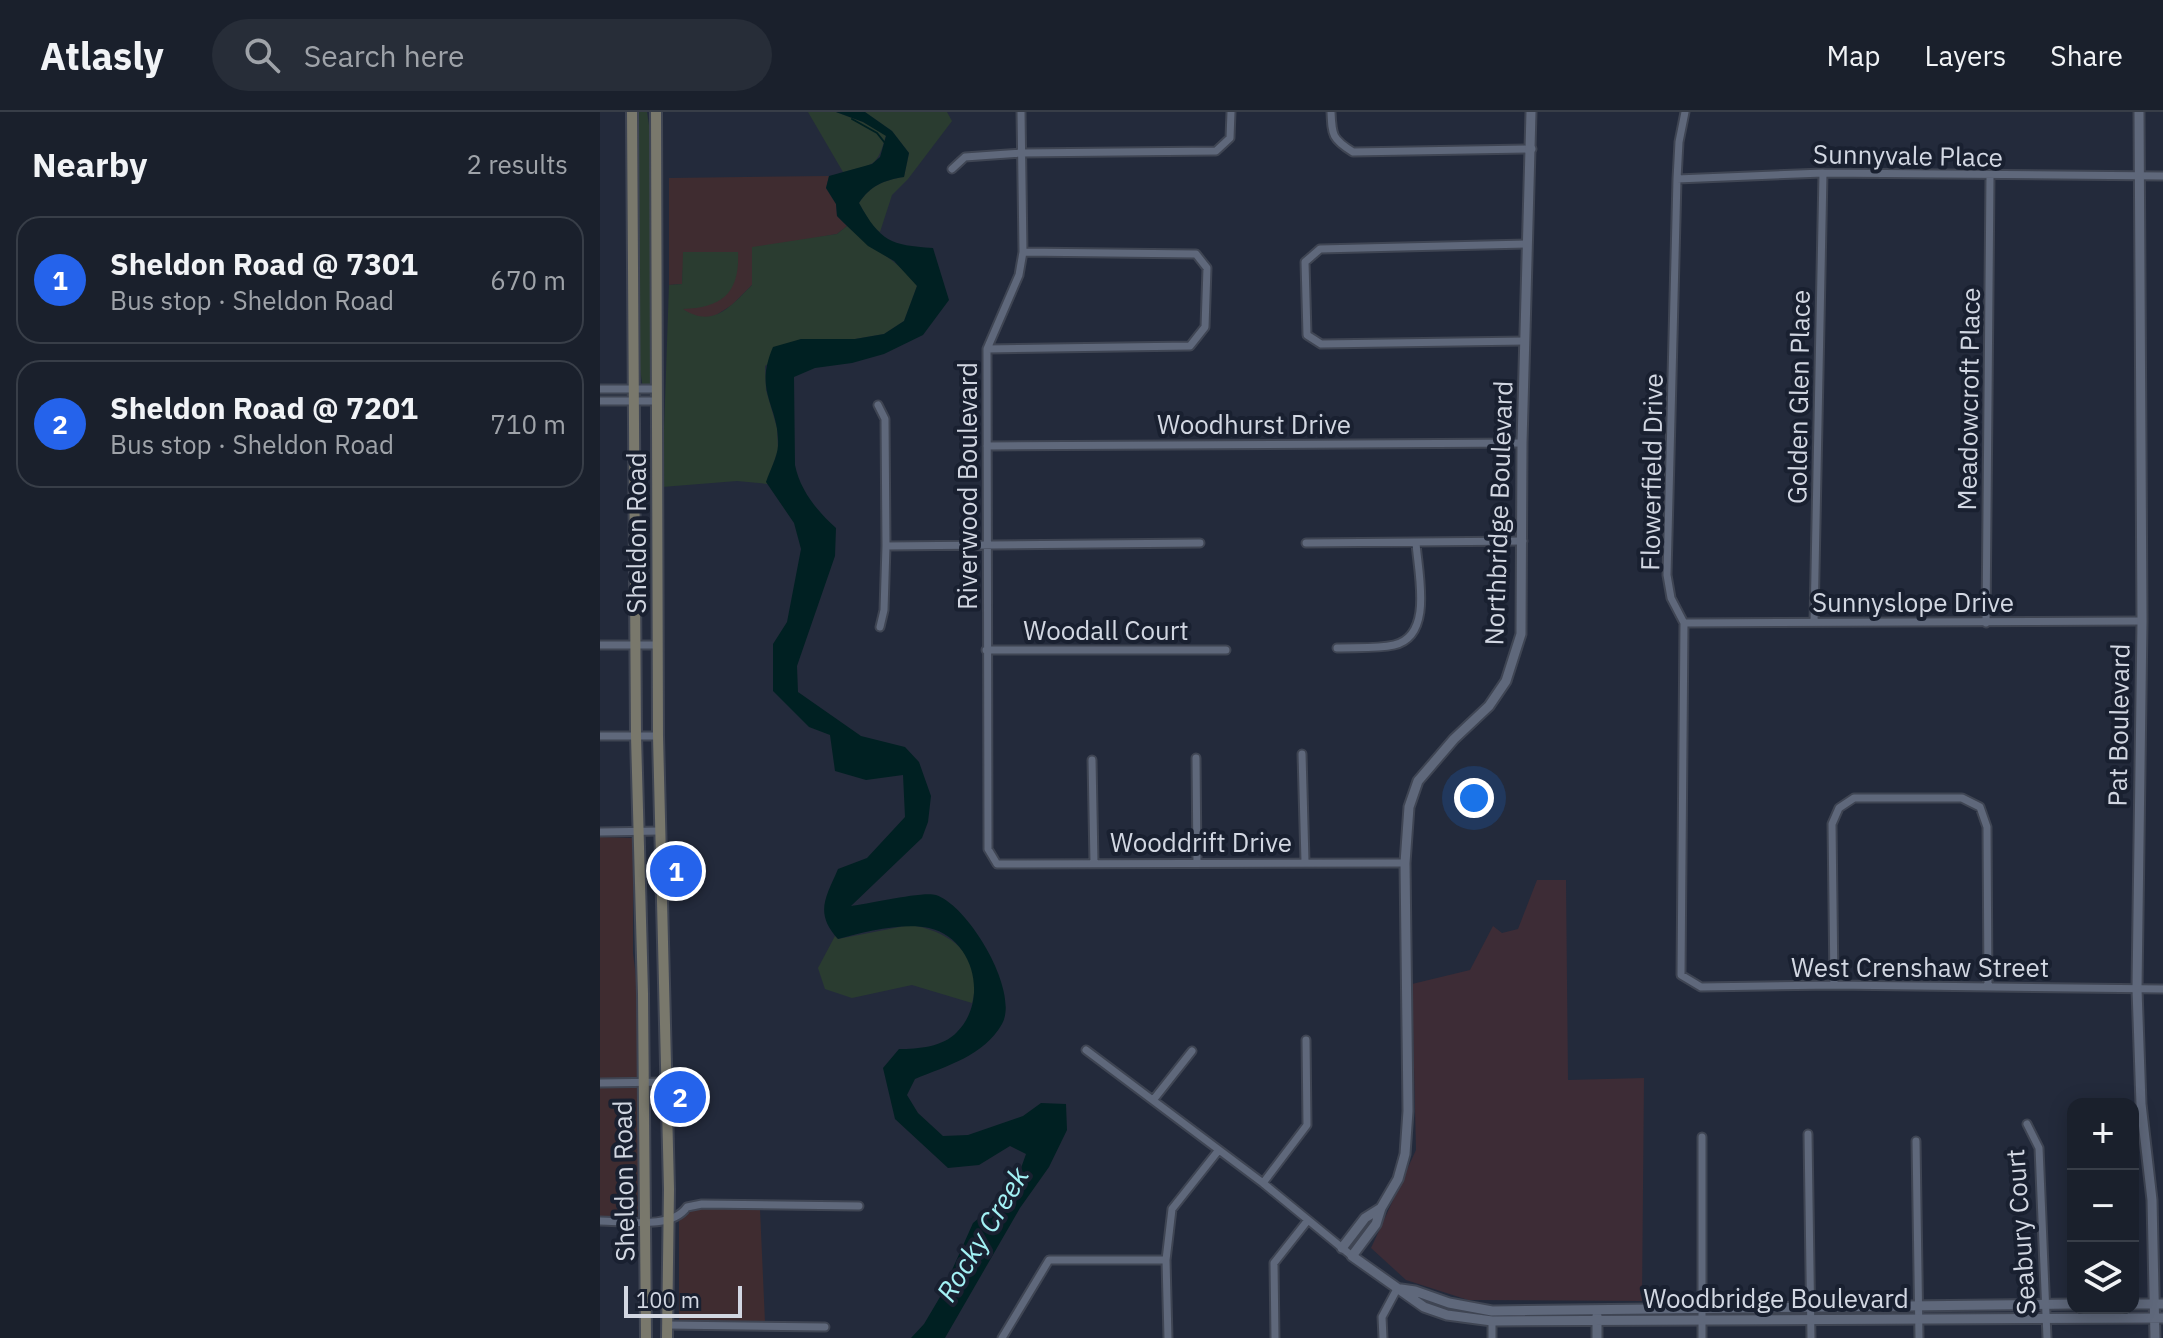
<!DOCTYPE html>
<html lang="en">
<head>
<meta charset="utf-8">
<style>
  body { margin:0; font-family:"IBM Plex Sans",sans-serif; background:#272d38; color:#f1f3f6 }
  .controls { position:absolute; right:24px; bottom:24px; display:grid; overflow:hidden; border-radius:16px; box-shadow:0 4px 20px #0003 }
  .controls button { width:72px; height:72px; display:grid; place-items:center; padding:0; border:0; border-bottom:2px solid #383e48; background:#1a202c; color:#f1f3f6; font:40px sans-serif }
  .scale { position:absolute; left:24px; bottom:20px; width:118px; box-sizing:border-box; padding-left:8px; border:4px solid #d2d7e2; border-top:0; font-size:22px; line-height:28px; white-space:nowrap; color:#d2d7e2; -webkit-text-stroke:6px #192030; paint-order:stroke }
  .you { position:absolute; left:874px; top:686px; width:28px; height:28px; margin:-20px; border:6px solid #fff; border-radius:50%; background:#1a73e8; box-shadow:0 0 0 12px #1a73e833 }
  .badge { display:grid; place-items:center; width:52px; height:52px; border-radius:50%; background:#2563eb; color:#fff; font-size:26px; font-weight:700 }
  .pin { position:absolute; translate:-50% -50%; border:4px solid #fff; box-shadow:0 2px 8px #0006 }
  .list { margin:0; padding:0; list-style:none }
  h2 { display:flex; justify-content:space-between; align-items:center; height:104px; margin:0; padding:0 32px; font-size:34px }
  h2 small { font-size:26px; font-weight:400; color:#9fa3a9 }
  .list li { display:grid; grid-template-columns:52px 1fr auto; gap:24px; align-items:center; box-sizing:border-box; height:128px; margin:0 16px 16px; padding:0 16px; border:2px solid #383e48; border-radius:24px }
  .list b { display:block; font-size:30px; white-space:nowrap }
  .list p { margin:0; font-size:26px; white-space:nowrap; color:#9fa3a9 }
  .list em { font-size:26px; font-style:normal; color:#9fa3a9 }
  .icon { flex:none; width:44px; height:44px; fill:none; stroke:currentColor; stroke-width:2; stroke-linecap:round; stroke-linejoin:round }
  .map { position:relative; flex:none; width:1563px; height:1226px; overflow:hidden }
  header { display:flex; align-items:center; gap:48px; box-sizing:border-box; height:112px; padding:0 40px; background:#1a202c; border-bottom:2px solid #383e48 }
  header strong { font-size:38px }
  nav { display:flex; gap:44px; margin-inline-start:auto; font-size:28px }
  .search { width:560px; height:72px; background:#272d38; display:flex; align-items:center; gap:20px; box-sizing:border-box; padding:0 28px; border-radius:44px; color:#9fa3a9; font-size:30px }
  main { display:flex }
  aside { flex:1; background:#1a202c }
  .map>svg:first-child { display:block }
</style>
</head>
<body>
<header>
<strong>Atlasly</strong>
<div class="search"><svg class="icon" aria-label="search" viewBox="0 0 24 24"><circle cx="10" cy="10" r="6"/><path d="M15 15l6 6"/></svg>Search here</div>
<nav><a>Map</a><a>Layers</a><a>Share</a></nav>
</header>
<main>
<aside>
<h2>Nearby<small>2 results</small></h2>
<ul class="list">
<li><span class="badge">1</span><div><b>Sheldon Road @ 7301</b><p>Bus stop · Sheldon Road</p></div><em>670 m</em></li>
<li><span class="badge">2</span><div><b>Sheldon Road @ 7201</b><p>Bus stop · Sheldon Road</p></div><em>710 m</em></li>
</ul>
</aside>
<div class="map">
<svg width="1563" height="1226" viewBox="0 0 1563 1226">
  <rect width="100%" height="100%" fill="#232a3b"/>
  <path fill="#3f2c30" d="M229,64L226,76L236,92L237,104L247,114L237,122L220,125L152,173L132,193L113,205H97L81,197L138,140H84L82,172L69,173V66Z
    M0,725L33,726V841L39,889L40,966H0Z
    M0,975H40L42,1104H0Z
    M102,1096L160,1097L165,1210L79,1209V1109L89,1099Z"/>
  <path fill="#3d2c36" d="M937,768H966L968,968L1044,966L1042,1189L868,1188L806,1168L771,1136L816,1038L812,872L870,858L893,814L902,821L918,817Z"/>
  <path fill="#2a3c30" d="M34,0H47L49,13L54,255L50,274L43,277L39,250Z
    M208,0H236L263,10L286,23C277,56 274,52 243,60Z
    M265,0H347L352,9L308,67L292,83L280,120L272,114L259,91C270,74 284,68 304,65L309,41L292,19Z
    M247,114C269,135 299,148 317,174L304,209L284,222L255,227H201L165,254L166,278L177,316L178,338L167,370L168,372L137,369L62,375L69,173L82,172L83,140H138C140,180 123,196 83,197C113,217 131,194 152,173V135L237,122Z
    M310,813C351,819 385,845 372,891L312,873L252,886L225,877L218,856L235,824L238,827Z"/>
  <path fill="#002022" d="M236,0H265L292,19L309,41L304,65C284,68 270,74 259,91C281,130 290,133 333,136L349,188L323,223L284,242L252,251L215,256L194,265L195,353C200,378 217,399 236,416L235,444L197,554L198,580L261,624L305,635L319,650L331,684L328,710L322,726L251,794C268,792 323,779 336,783C369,794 420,880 402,912C384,944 346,954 315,967L307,983L318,1001L343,1024L368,1023L423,1004L441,991L466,992L467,1018L449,1055L420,1096L345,1226H311L324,1212L340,1185L373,1111L395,1092L421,1056L426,1042L410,1034L379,1053L348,1056L295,1007L283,956L299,937C318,937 343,935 357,920C389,888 374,826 329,816C304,810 263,820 238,827C214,801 226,785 238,757L267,746L305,705L303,663L266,668L235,659L230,623L209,615L173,579V532L187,510L201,437L194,411L166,370C170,358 177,346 178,334C180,294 153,281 173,235L201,227H255L284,222L304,209L317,174L294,149L268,134L244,111L237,104L236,92L226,76L229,64L272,52L280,45L286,24L263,10Z"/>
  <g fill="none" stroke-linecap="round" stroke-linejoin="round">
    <path stroke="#002022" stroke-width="2" d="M252,7L277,21L285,31"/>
    <g stroke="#3f4553" stroke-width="11">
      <path id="minor" d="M421,0L423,140L419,163L387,237L388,737L397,752L805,751
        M731,0C732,23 732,27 753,40L932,37
        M1085,0L1079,30L1077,67L1067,463L1071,486L1084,511L1081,863L1101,875L1234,873L1563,877
        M352,57L365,45L421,41L616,39L630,26L631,0
        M1077,67L1223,61L1563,64
        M925,229L721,232L707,223L705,150L720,137L927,132
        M387,237L590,234L605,215L607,156L596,142L423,140
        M0,277H57
        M0,289H57
        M278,293L285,307L286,434L284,498L280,515
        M387,334L922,331
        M706,431L923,429
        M286,434L600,431
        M1214,510L1223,61
        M1084,511L1542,509
        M1386,511L1390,64
        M0,533H58
        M737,536C755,535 776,537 794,533C834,524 818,461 816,431
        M386,538H626
        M0,624H58
        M702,642L705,749
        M596,646L597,751
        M492,648L494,750
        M0,720L60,719
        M1234,873L1232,712L1239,696L1254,686H1362L1380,695L1387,715L1388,875
        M486,938L663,1071L752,1144
        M0,971L67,970
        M554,987L592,939
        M1427,1012L1439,1036L1447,1226
        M1208,1022L1211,1226
        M1102,1025V1226
        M1316,1029L1319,1226
        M663,1071L707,1013L706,928
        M0,1109C25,1109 71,1118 87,1095L102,1092L259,1094
        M892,1209V1226
        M67,1213L225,1215
        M402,1226L449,1148H566
        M568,1226L566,1148L572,1097L618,1039
        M675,1226L674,1151L708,1108
        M783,1226L782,1205L797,1177"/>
    </g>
    <g stroke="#3f4553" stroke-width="13">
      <path id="tertiary" d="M931,0L922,331L921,522L906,569L889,594L854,627L818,669L809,695L805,751L808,999L805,1042L798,1067L781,1096L776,1112L752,1144L824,1195L847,1203L892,1209L1563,1206
        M1539,0L1542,509L1537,877L1541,992L1552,1088L1555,1226
        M742,1136L765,1106L781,1096
        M801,1177L815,1179L849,1191L892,1199L1473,1192
        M1533,1192H1563
        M997,1226V1204"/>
    </g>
    <g stroke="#3f4553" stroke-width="14">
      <path id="secondary" d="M32,0L36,624L43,882L46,1226
        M56,0L58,624L69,1077L67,1226"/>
    </g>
    <use href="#minor" stroke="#5f687b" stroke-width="7"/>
    <use href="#tertiary" stroke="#5f687b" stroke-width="9"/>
    <use href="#secondary" stroke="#79786c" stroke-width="10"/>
  </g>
  <g text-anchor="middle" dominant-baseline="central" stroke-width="8" stroke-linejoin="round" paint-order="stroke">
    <g font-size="26" fill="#d2d7e2" stroke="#192030">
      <text transform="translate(1308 43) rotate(1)">Sunnyvale Place</text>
      <text transform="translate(1198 285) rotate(-89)">Golden Glen Place</text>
      <text transform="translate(1368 287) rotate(-89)">Meadowcroft Place</text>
      <text x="654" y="312">Woodhurst Drive</text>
      <text transform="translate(1051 360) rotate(-89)">Flowerfield Drive</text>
      <text transform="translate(367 374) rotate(-90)">Riverwood Boulevard</text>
      <text transform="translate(898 401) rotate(-88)">Northbridge Boulevard</text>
      <text transform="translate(36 421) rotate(-90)">Sheldon Road</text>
      <text x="1313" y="490">Sunnyslope Drive</text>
      <text x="506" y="518">Woodall Court</text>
      <text transform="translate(1518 613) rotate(-89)">Pat Boulevard</text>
      <text x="601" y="730">Wooddrift Drive</text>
      <text x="1320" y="855">West Crenshaw Street</text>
      <text transform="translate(23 1069) rotate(-91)">Sheldon Road</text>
      <text transform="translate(1420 1120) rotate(-94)">Seabury Court</text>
      <text x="1176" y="1186">Woodbridge Boulevard</text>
    </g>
    <g font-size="28" font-style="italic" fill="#a2f1f4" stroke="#192030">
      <text transform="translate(382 1122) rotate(-59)">Rocky Creek</text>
    </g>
  </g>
</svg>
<div class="controls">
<button>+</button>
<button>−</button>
<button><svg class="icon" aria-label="layers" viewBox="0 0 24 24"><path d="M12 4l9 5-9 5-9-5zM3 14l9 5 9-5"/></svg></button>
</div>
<div class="scale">100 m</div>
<div class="you"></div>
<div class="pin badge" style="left:76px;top:759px">1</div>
<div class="pin badge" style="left:80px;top:985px">2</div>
</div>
</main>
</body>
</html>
